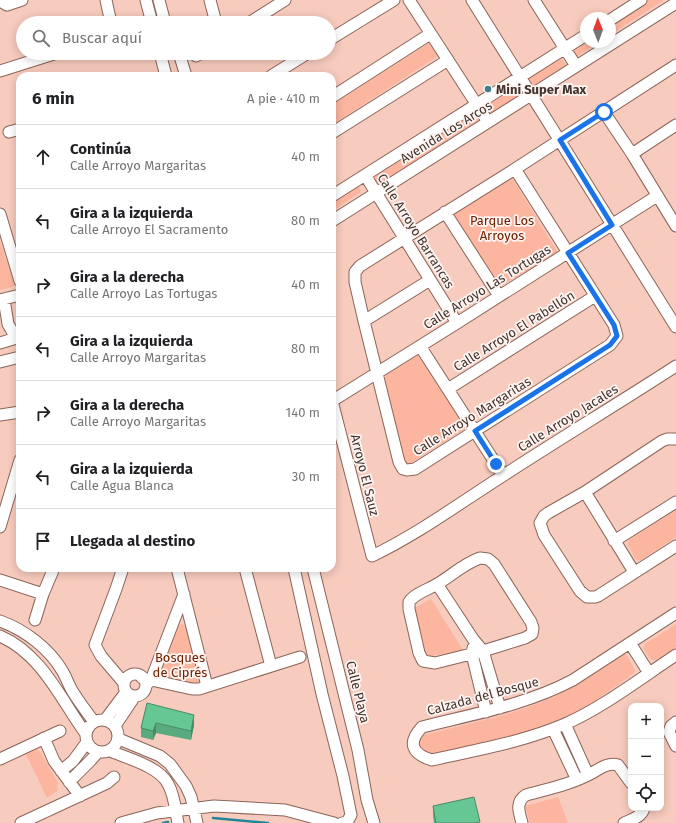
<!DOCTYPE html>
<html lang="es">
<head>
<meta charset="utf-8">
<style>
  body { margin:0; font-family:"Fira Sans",sans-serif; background:#f6f6f6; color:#202124 }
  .controls { position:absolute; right:12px; bottom:12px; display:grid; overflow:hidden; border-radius:8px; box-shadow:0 2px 10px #0003 }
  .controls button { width:36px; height:36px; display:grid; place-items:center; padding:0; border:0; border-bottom:1px solid #e0e0e0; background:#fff; color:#202124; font:20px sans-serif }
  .compass { position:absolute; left:580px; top:12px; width:36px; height:36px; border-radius:50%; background:#fff; box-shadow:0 2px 10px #0003; rotate:359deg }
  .stop { position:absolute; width:12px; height:12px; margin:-9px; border:3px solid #1a73e8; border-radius:50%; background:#fff }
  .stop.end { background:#1a73e8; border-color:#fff; box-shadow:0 1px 4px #0008 }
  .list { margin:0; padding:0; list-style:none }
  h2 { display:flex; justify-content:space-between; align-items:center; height:52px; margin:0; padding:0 16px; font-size:17px }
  h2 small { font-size:13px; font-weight:400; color:#757577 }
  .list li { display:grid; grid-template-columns:26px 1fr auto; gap:12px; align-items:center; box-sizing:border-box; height:64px; padding:0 16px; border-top:1px solid #e0e0e0 }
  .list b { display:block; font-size:15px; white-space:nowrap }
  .list p { margin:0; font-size:13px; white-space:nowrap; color:#757577 }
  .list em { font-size:13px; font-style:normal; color:#757577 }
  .icon { flex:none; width:22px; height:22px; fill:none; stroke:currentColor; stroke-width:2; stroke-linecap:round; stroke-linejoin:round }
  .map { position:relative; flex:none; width:676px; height:823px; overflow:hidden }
  .search { position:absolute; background:#fff; box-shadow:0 2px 10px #0003; left:16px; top:16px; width:320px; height:44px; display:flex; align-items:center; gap:10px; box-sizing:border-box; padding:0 14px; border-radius:22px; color:#757577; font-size:15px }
  .panel { position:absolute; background:#fff; box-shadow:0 2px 10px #0003; left:16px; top:72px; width:320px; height:500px; border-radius:12px }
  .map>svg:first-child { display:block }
</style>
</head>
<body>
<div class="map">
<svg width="676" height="823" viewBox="0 0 676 823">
  <rect width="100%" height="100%" fill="#f7cbbd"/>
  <path fill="#fcb59e" d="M648,0H664L610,35V25Z
    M586,41L599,42L575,58L572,51Z
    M429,43L438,56L332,125V105Z
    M561,58L566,65L532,86L527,78Z
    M517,85L524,92L487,116L483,109Z
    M474,113L480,122L377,185L372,177Z
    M511,176L558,253L499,287L450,212Z
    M358,184L361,192L332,211V201Z
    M0,241L15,286L0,290Z
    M418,355L466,428L406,466L382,377Z
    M676,510V537L641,560H636L628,545L629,540Z
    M431,599L463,650L426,657L413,609Z
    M181,624L188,627L200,676L198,682L194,684L165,678L161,675L160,671L177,627Z
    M676,624V647L656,660H651L643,648L645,644Z
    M624,654L628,657L635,670L634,673C608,692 581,713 550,724C513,738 473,745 435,755L423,754L416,743L423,735C463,725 506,717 544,701C573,690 598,671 624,654Z
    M36,749L41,753L58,783L57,791L47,798L25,752Z
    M558,797L568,823H530L525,806Z"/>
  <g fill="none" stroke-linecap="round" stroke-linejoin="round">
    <path stroke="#24859a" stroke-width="2.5" d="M213,818L268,823
      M163,823L168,822"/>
    <g stroke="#8b6559" stroke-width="13">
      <path id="minor" d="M106,0L111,23
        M146,0L152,23
        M159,0L165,23
        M210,0L216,23
        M409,0L488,122
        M472,0L676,327
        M534,0L576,66
        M0,1L7,5L22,0
        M610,20L641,0
        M249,23L285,0
        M329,40L394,0
        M160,53L166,76
        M179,53L186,76
        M196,56L201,53
        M0,71L57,53
        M271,76L308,53
        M332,97L430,34
        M604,112L632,154L676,226
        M9,132L20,129
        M332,133L448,60
        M632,154L676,125
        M515,169L614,325L617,336L610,345L415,469L407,470L403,469L399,462L364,321L355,282V272L360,266L515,169L676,65
        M365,175L457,323
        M332,196L586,35
        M657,196L457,323L332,401L372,556C418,534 460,503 504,475C561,438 619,403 676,366
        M445,212L499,296
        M0,214L20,281
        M332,221L676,3
        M4,299L8,324L16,338
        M0,300L20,295
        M364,321L430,280
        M0,343L20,337
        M420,346L503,475
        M0,362L20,357
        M448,389L595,296
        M0,415L20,412
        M676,439H667L662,441L585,492L548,513L544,516L540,523L544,535L580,591L587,597H595L598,596L676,546
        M585,492L634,572
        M0,527L20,460
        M614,541L676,502
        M480,558L488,559L494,564L531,622L533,628L532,634L525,638L483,651L435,663L423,661L419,653L409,609V602C415,593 430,589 439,583C452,575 465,563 480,558Z
        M123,568L116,589L95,645L101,656L124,683
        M177,568L207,686
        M245,568L271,666
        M294,568L322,694L343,776L351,815L347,822L342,823
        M313,568L358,750L367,800L374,823
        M0,580L43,594
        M437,584L473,639L483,651L500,708
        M676,613L573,680C526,705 473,714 422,727C407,743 412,754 432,760C476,750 523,742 565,724C602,708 641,678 676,655
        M35,620L43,594L54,568
        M0,621C25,630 50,649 63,672C67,679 69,686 73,692C79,702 87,712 94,722
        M0,636C42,654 61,700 86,734
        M630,643L649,673
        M473,648L472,654L486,712
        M124 685a11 11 0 1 1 22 0a11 11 0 1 1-22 0Z
        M142,678L192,689H199L300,657
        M146,685L151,680L184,594
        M86 736a16 16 0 1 1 32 0a16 16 0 1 1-32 0Z
        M105,720L126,692
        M676,722L671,726L669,732L676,746
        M565,724L588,775
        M115,726L135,696
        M553,729L577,780
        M44,738L54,761L80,796
        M119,739L160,756L170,764L186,786L191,797L197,823
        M110,751C127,758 160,767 168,784C175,796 175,810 178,823
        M0,759L60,731
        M61,771L73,761L87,742
        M69,782L91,760L98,752
        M21,823L107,783L114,777
        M121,823L157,813L214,806L285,810L334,823
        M522,823C519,812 515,802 526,795C548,789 572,784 592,773C599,769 608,762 618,765L631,783
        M624,823C631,820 642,817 644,808"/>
    </g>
    <use href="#minor" stroke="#fff" stroke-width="11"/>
  </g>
  <path fill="#59ab7f" d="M147,703L194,725L191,740L156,733L153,740L141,737V728Z
    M433,806L480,823H434L433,816Z"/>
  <path fill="#488b68" d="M194,715V725L191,740V731Z
    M156,723V733L153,740V731Z"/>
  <path fill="#67c794" stroke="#488b68" d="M147,703L194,715L191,731L156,723L153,731L141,728Z
    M474,797L480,822L474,823H436L433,806Z"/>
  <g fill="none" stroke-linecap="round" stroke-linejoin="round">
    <path stroke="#1a73e8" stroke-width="5" d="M496,464L475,431L610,345L617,336L614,325L568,253L612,225L560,140L604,112"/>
  </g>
  <circle fill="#3d7e90" stroke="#fef5f2" stroke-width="1.5" cx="488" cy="89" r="4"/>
  <g text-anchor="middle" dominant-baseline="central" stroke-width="3.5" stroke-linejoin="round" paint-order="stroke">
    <g font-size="13" font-weight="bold" fill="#44332d" stroke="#fef5f2" text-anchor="start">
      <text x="496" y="89">Mini Super Max</text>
    </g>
    <g font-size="13" fill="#44332d" stroke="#fef5f2">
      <text transform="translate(446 132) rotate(-32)">Avenida Los Arcos</text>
      <text transform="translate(416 231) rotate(58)">Calle Arroyo Barrancas</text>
      <text transform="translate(487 287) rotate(-32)">Calle Arroyo Las Tortugas</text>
      <text transform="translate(514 331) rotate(-32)">Calle Arroyo El Pabellón</text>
      <text transform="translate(472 416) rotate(-32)">Calle Arroyo Margaritas</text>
      <text transform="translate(568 418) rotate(-32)">Calle Arroyo Jacales</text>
      <text transform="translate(365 475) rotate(76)">Arroyo El Sauz</text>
      <text transform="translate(358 692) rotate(76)">Calle Playa</text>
      <text transform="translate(483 696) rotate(-15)">Calzada del Bosque</text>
    </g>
    <g font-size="13" fill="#702000" stroke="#fef5f2">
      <text x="502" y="220">Parque Los<tspan x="502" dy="15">Arroyos</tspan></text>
      <text x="180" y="657">Bosques<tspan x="180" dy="15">de Ciprés</tspan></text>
    </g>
  </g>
</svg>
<div class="controls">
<button>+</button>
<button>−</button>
<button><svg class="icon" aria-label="locate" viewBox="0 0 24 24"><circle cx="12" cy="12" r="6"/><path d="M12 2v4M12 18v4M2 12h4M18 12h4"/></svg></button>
</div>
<svg class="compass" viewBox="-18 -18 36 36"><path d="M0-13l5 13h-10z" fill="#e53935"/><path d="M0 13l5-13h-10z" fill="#757577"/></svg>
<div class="stop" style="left:604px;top:112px"></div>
<div class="stop end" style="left:496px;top:464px"></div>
<div class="search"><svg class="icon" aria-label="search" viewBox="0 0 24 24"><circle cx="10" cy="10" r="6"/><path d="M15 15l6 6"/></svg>Buscar aquí</div>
<section class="panel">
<h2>6 min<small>A pie · 410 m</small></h2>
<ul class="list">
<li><svg class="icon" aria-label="ahead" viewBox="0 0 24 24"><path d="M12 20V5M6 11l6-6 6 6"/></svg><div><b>Continúa</b><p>Calle Arroyo Margaritas</p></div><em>40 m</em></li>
<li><svg class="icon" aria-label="left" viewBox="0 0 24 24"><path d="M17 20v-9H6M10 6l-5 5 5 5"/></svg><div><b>Gira a la izquierda</b><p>Calle Arroyo El Sacramento</p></div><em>80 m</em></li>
<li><svg class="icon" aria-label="right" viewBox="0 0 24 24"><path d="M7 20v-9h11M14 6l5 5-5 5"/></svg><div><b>Gira a la derecha</b><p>Calle Arroyo Las Tortugas</p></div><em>40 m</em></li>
<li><svg class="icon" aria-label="left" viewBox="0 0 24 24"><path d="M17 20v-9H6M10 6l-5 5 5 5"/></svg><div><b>Gira a la izquierda</b><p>Calle Arroyo Margaritas</p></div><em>80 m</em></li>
<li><svg class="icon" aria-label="right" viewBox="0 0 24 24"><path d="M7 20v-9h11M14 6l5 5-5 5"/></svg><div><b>Gira a la derecha</b><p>Calle Arroyo Margaritas</p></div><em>140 m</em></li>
<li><svg class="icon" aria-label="left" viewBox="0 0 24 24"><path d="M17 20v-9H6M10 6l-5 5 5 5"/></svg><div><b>Gira a la izquierda</b><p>Calle Agua Blanca</p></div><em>30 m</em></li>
<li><svg class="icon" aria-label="arrive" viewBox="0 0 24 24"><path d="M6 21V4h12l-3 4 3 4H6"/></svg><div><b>Llegada al destino</b></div></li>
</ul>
</section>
</div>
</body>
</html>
